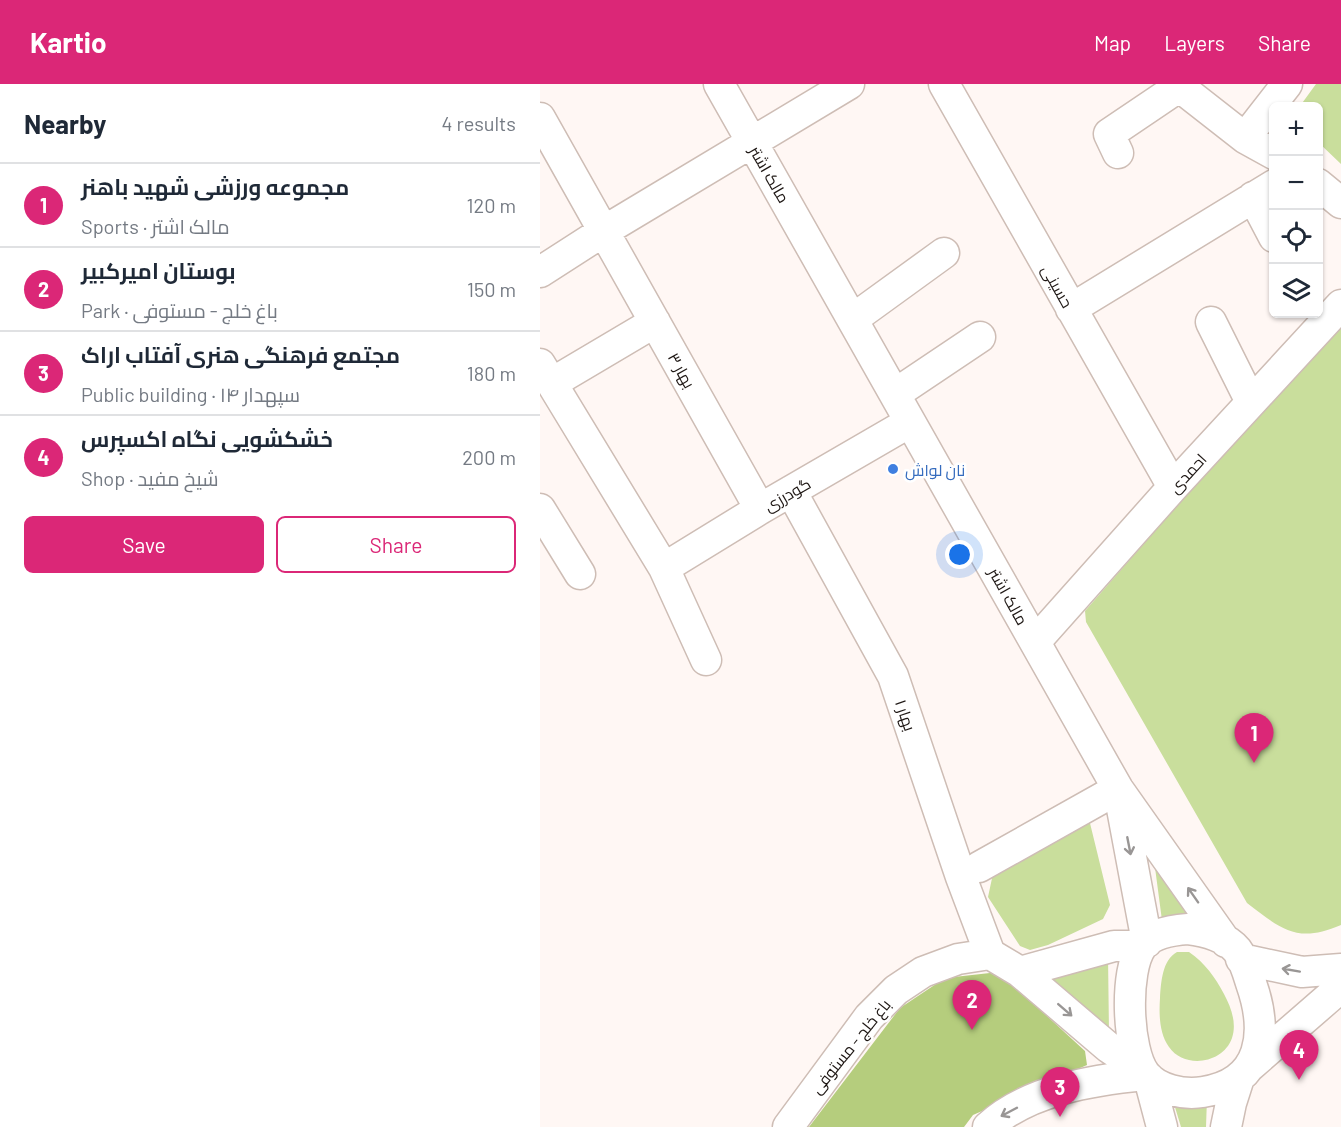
<!DOCTYPE html>
<html lang="en">
<head>
<meta charset="utf-8">
<style>
  body { margin:0; font-family:Barlow,Cairo,sans-serif; background:#f6f6f7; color:#1f2937 }
  .controls { position:absolute; right:18px; top:18px; display:grid; overflow:hidden; border-radius:9px; box-shadow:0 2px 4px #0004 }
  .controls button { width:54px; height:54px; display:grid; place-items:center; padding:0; border:0; border-bottom:2px solid #e0e1e3; background:#fff; color:#1f2937; font:30px sans-serif }
  .you { position:absolute; left:420px; top:471px; width:21px; height:21px; margin:-15px; border:4px solid #fff; border-radius:50%; background:#1a73e8; box-shadow:0 0 0 9px #1a73e833 }
  .badge { display:grid; place-items:center; width:39px; height:39px; border-radius:50%; background:#db2777; color:#fff; font-size:20px; font-weight:700 }
  .pin { position:absolute; translate:-50% -50px; filter:drop-shadow(0 2px 3px #0008) }
  .pin::after { content:''; position:absolute; top:32px; width:21px; height:18px; background:inherit; clip-path:polygon(0 0,100% 0,50% 100%) }
  .list { margin:0; padding:0; list-style:none }
  h2 { display:flex; justify-content:space-between; align-items:center; height:78px; margin:0; padding:0 24px; font-size:26px }
  h2 small { font-size:20px; font-weight:400; color:#747a83 }
  .list li { display:grid; grid-template-columns:39px 1fr auto; gap:18px; align-items:center; box-sizing:border-box; height:84px; padding:0 24px; border-top:2px solid #e0e1e3 }
  .list b { display:block; font-size:22px; white-space:nowrap }
  .list p { margin:0; font-size:20px; white-space:nowrap; color:#747a83 }
  .list em { font-size:20px; font-style:normal; color:#747a83 }
  .actions { display:flex; gap:12px; padding:18px 24px }
  .actions a { flex:1; padding:14px 0; border:2px solid #db2777; border-radius:9px; text-align:center; font-size:21px; color:#db2777 }
  .actions .main { background:#db2777; color:#fff }
  .icon { flex:none; width:33px; height:33px; fill:none; stroke:currentColor; stroke-width:2; stroke-linecap:round; stroke-linejoin:round }
  .map { position:relative; flex:none; width:801px; height:1043px; overflow:hidden }
  header { display:flex; align-items:center; gap:36px; box-sizing:border-box; height:84px; padding:0 30px; background:#db2777; color:#fff }
  header strong { font-size:28px }
  nav { display:flex; gap:33px; margin-inline-start:auto; font-size:21px }
  main { display:flex }
  aside { flex:1; background:#fff }
  .map>svg:first-child { display:block }
</style>
</head>
<body>
<header>
<strong>Kartio</strong>
<nav><a>Map</a><a>Layers</a><a>Share</a></nav>
</header>
<main>
<aside>
<h2>Nearby<small>4 results</small></h2>
<ul class="list">
<li><span class="badge">1</span><div><b>مجموعه ورزشی شهید باهنر</b><p>Sports · مالک اشتر</p></div><em>120 m</em></li>
<li><span class="badge">2</span><div><b>بوستان امیرکبیر</b><p>Park · باغ خلج - مستوفی</p></div><em>150 m</em></li>
<li><span class="badge">3</span><div><b>مجتمع فرهنگی هنری آفتاب اراک</b><p>Public building · سپهدار ۱۴</p></div><em>180 m</em></li>
<li><span class="badge">4</span><div><b>خشکشویی نگاه اکسپرس</b><p>Shop · شیخ مفید</p></div><em>200 m</em></li>
</ul>
<div class="actions"><a class="main">Save</a><a>Share</a></div>
</aside>
<div class="map">
<svg width="801" height="1043" viewBox="0 0 801 1043">
  <rect width="100%" height="100%" fill="#fff7f4"/>
  <path fill="#c9de9c" d="M776,0H801V80L779,59L778,22H760Z
    M801,234V841C757,860 741,845 707,819L546,538L545,527Z
    M548,731L570,821L563,835L508,861L490,866L480,862L448,813L454,785Z
    M614,776L655,837L623,844Z
    M637,868H649C665,879 675,893 684,910C691,923 697,939 692,954C683,980 644,985 629,963C619,949 619,930 620,914C621,899 622,876 637,868Z
    M568,871L569,949L507,891Z
    M631,1010L667,1014L666,1043H641Z"/>
  <path fill="#b5cd7d" d="M459,888L545,967L547,981L433,1031L424,1043H269L360,924L405,894Z"/>
  <g fill="none" stroke-linecap="round" stroke-linejoin="round">
    <g stroke="#cebdb5" stroke-width="33">
      <path id="minor" d="M179,0L578,705L686,858
        M404,0L633,403
        M636,0L705,54L734,70
        M0,34L220,425
        M705,54L747,0
        M578,69L569,50L643,0
        M778,100L801,119
        M713,113L734,153
        M0,188L64,147L309,0
        M531,225L734,101
        M313,235L404,169
        M671,238L711,318
        M0,280L124,484L166,576
        M12,299L115,238
        M355,310L440,253
        M251,407L353,592L421,793L450,870
        M0,425L40,490
        M124,484L220,425L370,338
        M495,558L633,403L801,221
        M580,714L607,858
        M439,783L578,705
        M648,845C665,847 685,852 697,866C704,875 708,889 711,899C728,947 724,999 663,1008C644,1011 617,1006 605,990C587,967 584,886 602,862C612,849 633,846 648,845Z
        M701,875L762,888L801,885
        M480,888L574,862H602
        M709,983L801,903
        M609,994L622,1043
        M248,1043L329,933L356,906L383,888L418,875L450,870L480,888L568,963L602,986
        M448,1043C488,1006 553,996 605,991
        M686,1043L691,1019L699,994"/>
    </g>
    <use href="#minor" stroke="#fff" stroke-width="30"/>
  </g>
  <defs><path id="oneway-shaft" d="M-6 0H5M1.5-3L5.5 0L1.5 3" fill="none" stroke-width="1.6" stroke-linecap="round" stroke-linejoin="round" transform="scale(1.5)"/></defs>
  <g stroke="#999695">
    <use href="#oneway-shaft" transform="translate(589 762) rotate(79)"/>
    <use href="#oneway-shaft" transform="translate(653 811) rotate(-125)"/>
    <use href="#oneway-shaft" transform="translate(751 886) rotate(-170)"/>
    <use href="#oneway-shaft" transform="translate(525 926) rotate(41)"/>
    <use href="#oneway-shaft" transform="translate(469 1028) rotate(152)"/>
  </g>
  <circle fill="#3f7fe0" stroke="#fff" stroke-width="2" cx="353" cy="385" r="6"/>
  <g text-anchor="middle" dominant-baseline="central" stroke-width="5" stroke-linejoin="round" paint-order="stroke">
    <g font-size="16" fill="#1d1613" stroke="#fff">
      <text transform="translate(230 90) rotate(60)">مالک اشتر</text>
      <text transform="translate(518 202) rotate(61)">حسینی</text>
      <text transform="translate(142 286) rotate(61)">بهار ۳</text>
      <text transform="translate(647 389) rotate(-48)">احمدی</text>
      <text transform="translate(247 410) rotate(-30)">گودرزی</text>
      <text transform="translate(469 512) rotate(61)">مالک اشتر</text>
      <text transform="translate(366 631) rotate(71)">بهار ۱</text>
      <text transform="translate(310 962) rotate(-51)">باغ خلج - مستوفی</text>
    </g>
    <g font-size="16" fill="#366cbe" stroke="#fff" text-anchor="start">
      <text x="365" y="385">نان لواش</text>
    </g>
  </g>
</svg>
<div class="controls">
<button>+</button>
<button>−</button>
<button><svg class="icon" aria-label="locate" viewBox="0 0 24 24"><circle cx="12" cy="12" r="6"/><path d="M12 2v4M12 18v4M2 12h4M18 12h4"/></svg></button>
<button><svg class="icon" aria-label="layers" viewBox="0 0 24 24"><path d="M12 4l9 5-9 5-9-5zM3 14l9 5 9-5"/></svg></button>
</div>
<div class="you"></div>
<div class="pin badge" style="left:714px;top:679px">1</div>
<div class="pin badge" style="left:432px;top:946px">2</div>
<div class="pin badge" style="left:520px;top:1033px">3</div>
<div class="pin badge" style="left:759px;top:996px">4</div>
</div>
</main>
</body>
</html>
